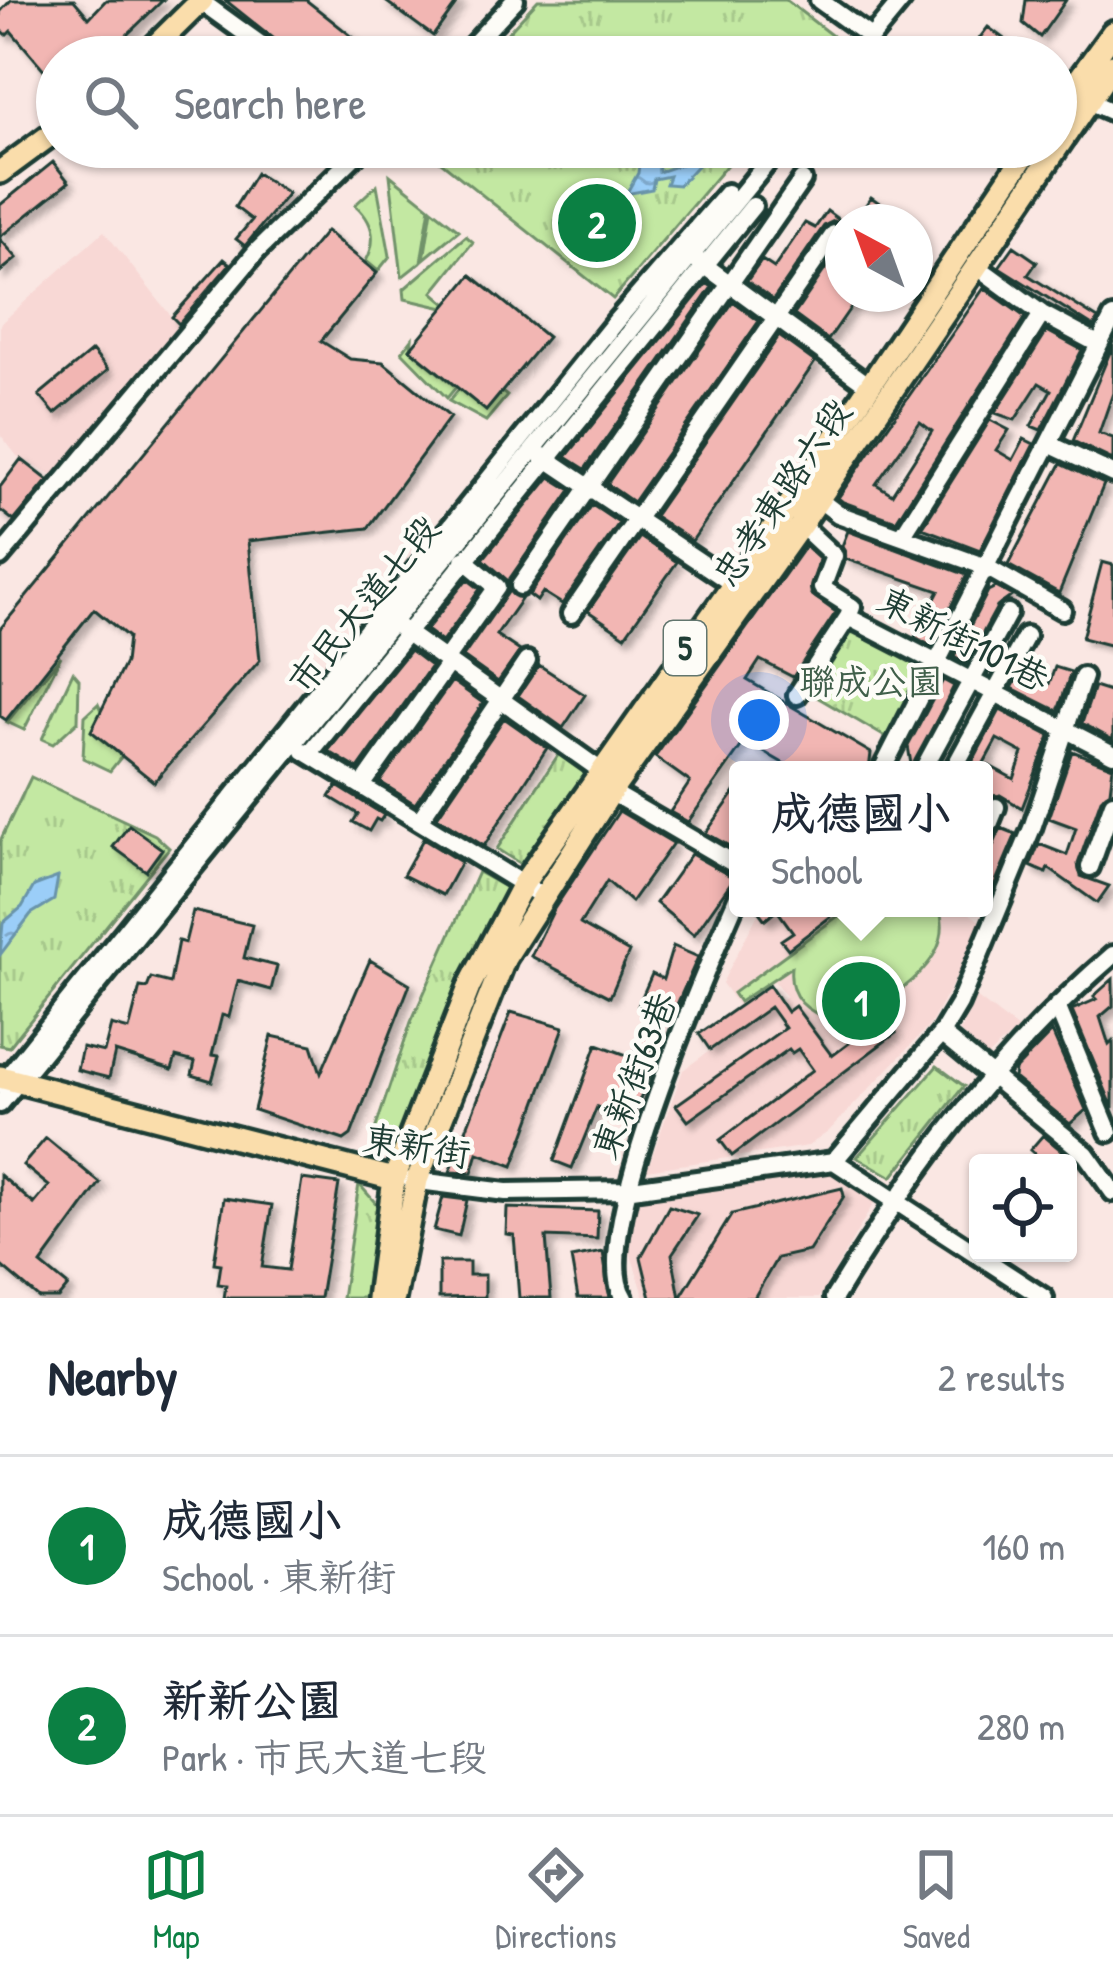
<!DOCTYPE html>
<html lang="en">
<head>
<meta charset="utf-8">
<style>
  body { margin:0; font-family:"Patrick Hand","LXGW WenKai TC",sans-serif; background:#f2f2f3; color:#1f2937 }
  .controls { position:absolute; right:36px; bottom:36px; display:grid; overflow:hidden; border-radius:12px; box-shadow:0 3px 9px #0004 }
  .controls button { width:108px; height:108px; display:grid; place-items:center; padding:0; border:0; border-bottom:3px solid #e0e1e3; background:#fff; color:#1f2937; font:60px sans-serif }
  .compass { position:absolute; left:825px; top:204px; width:108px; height:108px; border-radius:50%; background:#fff; box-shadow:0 3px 9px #0004; rotate:319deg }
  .you { position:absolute; left:759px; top:720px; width:42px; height:42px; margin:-30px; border:9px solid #fff; border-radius:50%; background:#1a73e8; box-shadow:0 0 0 18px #1a73e833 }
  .badge { display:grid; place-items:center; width:78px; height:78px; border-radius:50%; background:#0b8043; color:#fff; font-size:39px; font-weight:700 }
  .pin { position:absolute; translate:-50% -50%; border:6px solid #fff; box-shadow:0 3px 12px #0006 }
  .popup { position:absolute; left:729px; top:761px; width:264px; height:156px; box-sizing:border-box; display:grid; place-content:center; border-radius:12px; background:#fff; filter:drop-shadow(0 3px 9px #0005); font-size:39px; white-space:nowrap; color:#747a83 }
  .popup b { font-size:45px; color:#1f2937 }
  .popup::after { content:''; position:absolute; left:50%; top:100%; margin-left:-24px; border:24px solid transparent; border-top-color:#fff }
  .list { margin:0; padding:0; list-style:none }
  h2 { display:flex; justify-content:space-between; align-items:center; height:156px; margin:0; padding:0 48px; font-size:51px }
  h2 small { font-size:39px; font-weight:400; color:#747a83 }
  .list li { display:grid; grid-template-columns:78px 1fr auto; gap:36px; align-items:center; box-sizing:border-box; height:180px; padding:0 48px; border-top:3px solid #e0e1e3 }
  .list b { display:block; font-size:45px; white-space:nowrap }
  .list p { margin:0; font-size:39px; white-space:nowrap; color:#747a83 }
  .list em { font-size:39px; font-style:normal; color:#747a83 }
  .icon { flex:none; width:66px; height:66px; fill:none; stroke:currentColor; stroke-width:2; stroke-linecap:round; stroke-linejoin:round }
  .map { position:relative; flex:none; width:1113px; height:1298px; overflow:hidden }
  .search { position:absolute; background:#fff; box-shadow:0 3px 9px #0004; left:36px; right:36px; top:36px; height:132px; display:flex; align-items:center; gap:30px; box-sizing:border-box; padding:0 42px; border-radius:66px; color:#747a83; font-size:45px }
  .sheet { height:516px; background:#fff }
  nav { display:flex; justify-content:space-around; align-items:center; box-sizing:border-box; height:168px; border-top:3px solid #e0e1e3; background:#fff; font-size:33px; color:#747a83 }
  nav a { display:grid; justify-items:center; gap:6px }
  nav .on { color:#0b8043 }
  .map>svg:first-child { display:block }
</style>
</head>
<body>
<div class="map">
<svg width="1113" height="1298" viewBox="0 0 1113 1298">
  <defs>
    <pattern id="park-tufts" width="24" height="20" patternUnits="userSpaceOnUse" patternTransform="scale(3)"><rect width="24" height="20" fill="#c3e8a2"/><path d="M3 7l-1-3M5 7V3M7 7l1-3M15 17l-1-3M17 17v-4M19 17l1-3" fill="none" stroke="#a7c88c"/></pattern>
    <pattern id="water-ripples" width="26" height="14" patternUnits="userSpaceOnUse" patternTransform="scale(3)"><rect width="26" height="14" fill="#9bcef8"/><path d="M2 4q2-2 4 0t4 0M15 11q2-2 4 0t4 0" fill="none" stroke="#7ea8ca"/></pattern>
    <filter id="shadow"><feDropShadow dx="5.5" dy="5.5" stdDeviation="3" flood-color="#0004"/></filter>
  </defs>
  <rect width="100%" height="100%" fill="#fae7e3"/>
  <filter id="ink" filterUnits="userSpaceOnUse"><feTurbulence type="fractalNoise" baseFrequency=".00833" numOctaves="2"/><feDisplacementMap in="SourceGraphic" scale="24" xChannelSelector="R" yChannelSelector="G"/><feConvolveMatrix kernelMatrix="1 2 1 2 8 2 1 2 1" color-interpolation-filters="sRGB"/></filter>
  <g filter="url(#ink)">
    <path fill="#f8d8d5" d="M104,231L178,325L54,476L17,456L0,434V324Z
      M761,908H962L985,925L930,1025L828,1132L808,1146L647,1170L683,1070L786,996L774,981L738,1006L722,983Z
      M976,997L1018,1029L987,1057L960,1032Z
      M831,1173L875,1201L819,1298H645L630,1252L629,1196Z"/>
    <path fill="#c3e8a2" stroke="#71926b" stroke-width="3" d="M390,175L430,207L421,262L402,277Z
      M377,185L390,256L378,271L366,261C378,239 373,221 355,205Z
      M432,209L459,230L424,259Z
      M466,236L473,242L433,292L447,304L444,308L405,299L404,289Z
      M412,339L411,350L456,387L447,398L402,352Z
      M459,389L486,411L502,392L507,396L486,421L449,401Z
      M61,656L24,730L7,722Z
      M73,672L79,679L78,721L53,744L42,739Z
      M98,704L122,756L110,771L83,758L85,716Z
      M849,908H939C959,963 881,1009 836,1022C807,1012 788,999 791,967L739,1002L733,993Z"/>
    <path fill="url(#park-tufts)" stroke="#71926b" stroke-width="3" d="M538,0H786L835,38L819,57H485Z
      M422,147H742L613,299Z
      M849,623L932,665L892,741L805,690Z
      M562,749L590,768L525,867L497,849Z
      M31,777L155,835L169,848L9,1047L0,1045V841Z
      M478,872L510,890L401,1146L373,1136L411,1022Z
      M937,1066L964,1086L892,1177L857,1157Z
      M359,1184L380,1208L368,1298H342Z"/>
    <path fill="url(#water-ripples)" stroke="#6994aa" stroke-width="3" d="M641,147H657L659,172L707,155L679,185L666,184L669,176L654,179L652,189L626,194L638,173Z
      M58,877L54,900L31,914L0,955L3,923L22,907L34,886Z"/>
    <path fill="#f2b6b3" stroke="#1f3d34" stroke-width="3" fill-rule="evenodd" filter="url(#shadow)" d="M11,0H74L89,18L106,0H163L104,57H57V85L11,31L7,35L0,29V12Z
      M225,0H306L378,57H297Z
      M384,0H459L433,36Z
      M1026,0H1066L1040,37L1023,23Z
      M988,27L1015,47L1007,57H965Z
      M53,162L69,182L0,237V205Z
      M256,173L288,193L245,246L236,239L252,220L235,207Z
      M871,197L906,222H869L859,215Z
      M827,211L843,223V225L834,221L824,226L773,300L747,281L762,260L774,268L805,223L815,228Z
      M326,231L377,273L321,341L350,359L383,362L450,417L368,528L248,541L260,660L154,782L91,731L125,663L128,637L94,609L6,720L0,716V629Z
      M0,239L17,258L0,272Z
      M843,243V294H860L828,340L794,315Z
      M1014,246L1037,262L1028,275L1098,319L1094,327L999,267Z
      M224,259L230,264L179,324L172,317Z
      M471,275L547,337L486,411L410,349Z
      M707,283L712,287L585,469L566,457Z
      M984,288L1025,317L896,521L843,502L838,498ZM920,422L932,431L892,494L876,484Z
      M733,302L759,321L633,502L607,484Z
      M1047,331L1082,350L1041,430L1031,426L1051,390L1039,383L1015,420L995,413Z
      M779,336L815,362L692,541L654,516Z
      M1113,345V393L1099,433L1113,438V460L1073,441Z
      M92,351L108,370L55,414L39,395Z
      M990,420L1009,430L996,450L1013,460L1024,439L1034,444L980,550L922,528Z
      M21,459L48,480L14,521L0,510V487Z
      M1061,464L1104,484L1059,593L1008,565Z
      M550,477L571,490L508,581L483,559Z
      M592,505L619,523L562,604L543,592L537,601L529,595Z
      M848,531L967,575L931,646L915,637L939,591L846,559L842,546Z
      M640,537L677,562L625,636L588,611Z
      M805,546L819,559L811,594L836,612L793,677L760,660L747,680L871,753L869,770H795L745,741L688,822L670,812L690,782L655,757Z
      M1102,562L1113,565V646L1082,638Z
      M467,579L480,589L442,642L426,630Z
      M996,587L1012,596L997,607L966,664L954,657L988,591Z
      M509,591L522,598L496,635L520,651L498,682L463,657Z
      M410,650L431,666L358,769L328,751Z
      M1029,658L1036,662L1029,674L1049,684L1055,667L1071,672L1058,711L1012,688Z
      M539,665L585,695L563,728L518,696Z
      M943,680L954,686L912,770L908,746Z
      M452,681L483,703L415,804L380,782Z
      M1094,687L1113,693V740L1082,723Z
      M1000,710L1050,736L1022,808L1000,795L984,803V770H968ZM997,739L1023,753L1014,779L984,763Z
      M504,718L547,748L484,846L437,817Z
      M1072,751L1113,767L1110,791L1101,799L1078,864L1081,876L1109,886L1097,903L1048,868L1046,873L1030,866L1039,844L1067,855L1076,828L1049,818Z
      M337,786L384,815L380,821L376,819L369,831L353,822L358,814L330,797Z
      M738,788V851L706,833Z
      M619,811L673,843L631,902L607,881L580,924L629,952L610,997L531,956L554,909Z
      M129,825L162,849L146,871L113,847Z
      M1001,828L1016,834L994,886L989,887L984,885V850L993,846Z
      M423,839L461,862L443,895L403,875Z
      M691,854L734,878L694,935L656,903Z
      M764,908H842L788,949L781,940L793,932L777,910L765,920L759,912Z
      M193,911L252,925L244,958L277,966L271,990L238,981L229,1017L222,1015L212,1055L219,1056L212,1081L192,1075L195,1062L176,1057L172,1070L115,1052L109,1078L77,1070L82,1047L104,1052L111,1025L129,1030L140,987L147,988L151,978L170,983L178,941L185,943Z
      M673,946L698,957L670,1020L638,1006L652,974L663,979Z
      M370,960L410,984L351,1135L344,1140L254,1110L272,1036L312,1045L321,1073Z
      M1113,979V1006L1100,1017L1109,1045L1113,1041V1108L1072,1010L1097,999L1094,996Z
      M769,985L787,1012L795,1006L832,1056L884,1017L896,1033L732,1156L720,1140L813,1070L798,1049L792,1053L789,1049L688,1121L676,1105L785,1028L770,1007L710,1050L699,1034Z
      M511,1012L564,1027L513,1166L478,1153L472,1173L450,1172Z
      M1052,1032L1086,1110L1070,1124L1014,1078L1015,1070Z
      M641,1035L657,1041L653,1050L658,1052L636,1109L628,1119L597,1107L572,1168L554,1161L597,1044L632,1057Z
      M1043,1135L1073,1160L1071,1163H1045L1030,1150Z
      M46,1138L100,1183L41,1264L68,1286L58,1298H39L0,1265V1175L34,1204L49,1186L23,1165Z
      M302,1179L339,1184L320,1298H224L226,1285L218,1284L221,1264L214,1263L224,1198L272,1205L262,1267L288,1270Z
      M842,1188L844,1196L809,1251L777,1258L754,1298H680L732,1214Z
      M443,1197L467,1200L459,1236L434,1230Z
      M669,1206L698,1215L672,1254L680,1298H651L641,1257Z
      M507,1208L598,1211L597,1239L546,1237L551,1298H519L514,1235L506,1234Z
      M603,1252L610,1298H578L571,1258Z
      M439,1262H469V1275H485V1297L439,1298Z"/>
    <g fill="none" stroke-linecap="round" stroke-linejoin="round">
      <g stroke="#1f3d34" stroke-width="26">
        <path id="minor" d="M199,0L278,57
          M819,0L865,33
          M462,57L515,0
          M855,57L902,0
          M1088,101L1113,112
          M696,259L868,385
          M975,265L1042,314L1098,344
          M1051,445L1113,474
          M541,455L733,584
          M809,492L838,514L986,567L1062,610
          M801,525L834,556L822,588L852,607L848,617
          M902,536L1042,314
          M0,557L257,251L364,147
          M520,586L802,180
          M571,614L834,234
          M848,617L1113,754
          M396,625L600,770
          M445,660L497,587L464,560
          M797,695L848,617
          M304,751L542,896
          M309,754L753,206
          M925,766L1008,613
          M882,770L1113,317
          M953,770L1026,636
          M362,786L449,663
          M611,792L738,866
          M419,821L527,661
          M984,837L996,807
          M1090,867L1113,803
          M1057,1006L1109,1132
          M941,1034L1086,1154L1113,1192
          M1,1085L616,321L727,193
          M0,1104L780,147
          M834,1161L941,1034L959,1004L1032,828L1083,677
          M411,1180L506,1192L625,1190L834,1161L1044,1298
          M624,1298C586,1240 708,965 738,896
          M834,1298C911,1171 1000,1052 1113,955"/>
      </g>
      <g stroke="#1f3d34" stroke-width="30">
        <path id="major" d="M144,57L202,0
          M1056,111L1113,32
          M0,172L57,130
          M0,1077L394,1179
          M378,1298L394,1179L470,985L523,884L795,497L1030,147
          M394,1298L417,1180L505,958L611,792L801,525L1113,65"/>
      </g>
      <use href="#minor" stroke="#fdfcf7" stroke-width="16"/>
      <use href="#major" stroke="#faddab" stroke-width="21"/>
    </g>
  </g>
  <g text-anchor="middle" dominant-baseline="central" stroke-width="9" stroke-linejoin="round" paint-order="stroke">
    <rect fill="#fdfcf7" stroke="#62766e" stroke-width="3" x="664" y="621" width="42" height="54" rx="9"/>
    <g font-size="33" font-weight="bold" fill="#1f3d34">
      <text x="685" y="648">5</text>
    </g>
    <g font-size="36" fill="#1f3d34" stroke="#fdfcf7">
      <text transform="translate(781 492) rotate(-56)">忠孝東路六段</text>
      <text transform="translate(363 604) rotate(-51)">市民大道七段</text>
      <text transform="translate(964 638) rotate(27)">東新街101巷</text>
      <text transform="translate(633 1075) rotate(-69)">東新街63巷</text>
      <text transform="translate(417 1145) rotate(9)">東新街</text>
    </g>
    <g font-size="36" fill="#405f4a" stroke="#fdfcf7">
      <text x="871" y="680">聯成公園</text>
    </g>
  </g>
</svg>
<div class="controls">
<button><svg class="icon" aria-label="locate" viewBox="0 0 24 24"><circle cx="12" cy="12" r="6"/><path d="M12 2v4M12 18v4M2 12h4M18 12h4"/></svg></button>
</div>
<svg class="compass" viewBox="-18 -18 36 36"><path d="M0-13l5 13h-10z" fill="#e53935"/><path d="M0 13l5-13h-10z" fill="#747a83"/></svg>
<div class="you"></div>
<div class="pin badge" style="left:861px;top:1001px">1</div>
<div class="popup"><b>成德國小</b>School</div>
<div class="pin badge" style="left:597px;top:223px">2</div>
<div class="search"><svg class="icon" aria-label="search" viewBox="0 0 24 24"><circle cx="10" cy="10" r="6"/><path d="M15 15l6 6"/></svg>Search here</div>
</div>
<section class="sheet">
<h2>Nearby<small>2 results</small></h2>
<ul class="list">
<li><span class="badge">1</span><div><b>成德國小</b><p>School · 東新街</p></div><em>160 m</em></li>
<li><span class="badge">2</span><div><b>新新公園</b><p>Park · 市民大道七段</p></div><em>280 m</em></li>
</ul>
</section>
<nav>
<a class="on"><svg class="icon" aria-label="map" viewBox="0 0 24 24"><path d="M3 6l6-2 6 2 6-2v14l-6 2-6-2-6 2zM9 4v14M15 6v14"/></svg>Map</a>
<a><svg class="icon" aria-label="directions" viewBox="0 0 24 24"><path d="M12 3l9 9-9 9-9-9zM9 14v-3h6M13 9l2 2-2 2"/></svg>Directions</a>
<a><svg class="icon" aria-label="saved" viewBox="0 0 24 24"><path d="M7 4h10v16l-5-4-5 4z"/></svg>Saved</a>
</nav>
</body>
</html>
